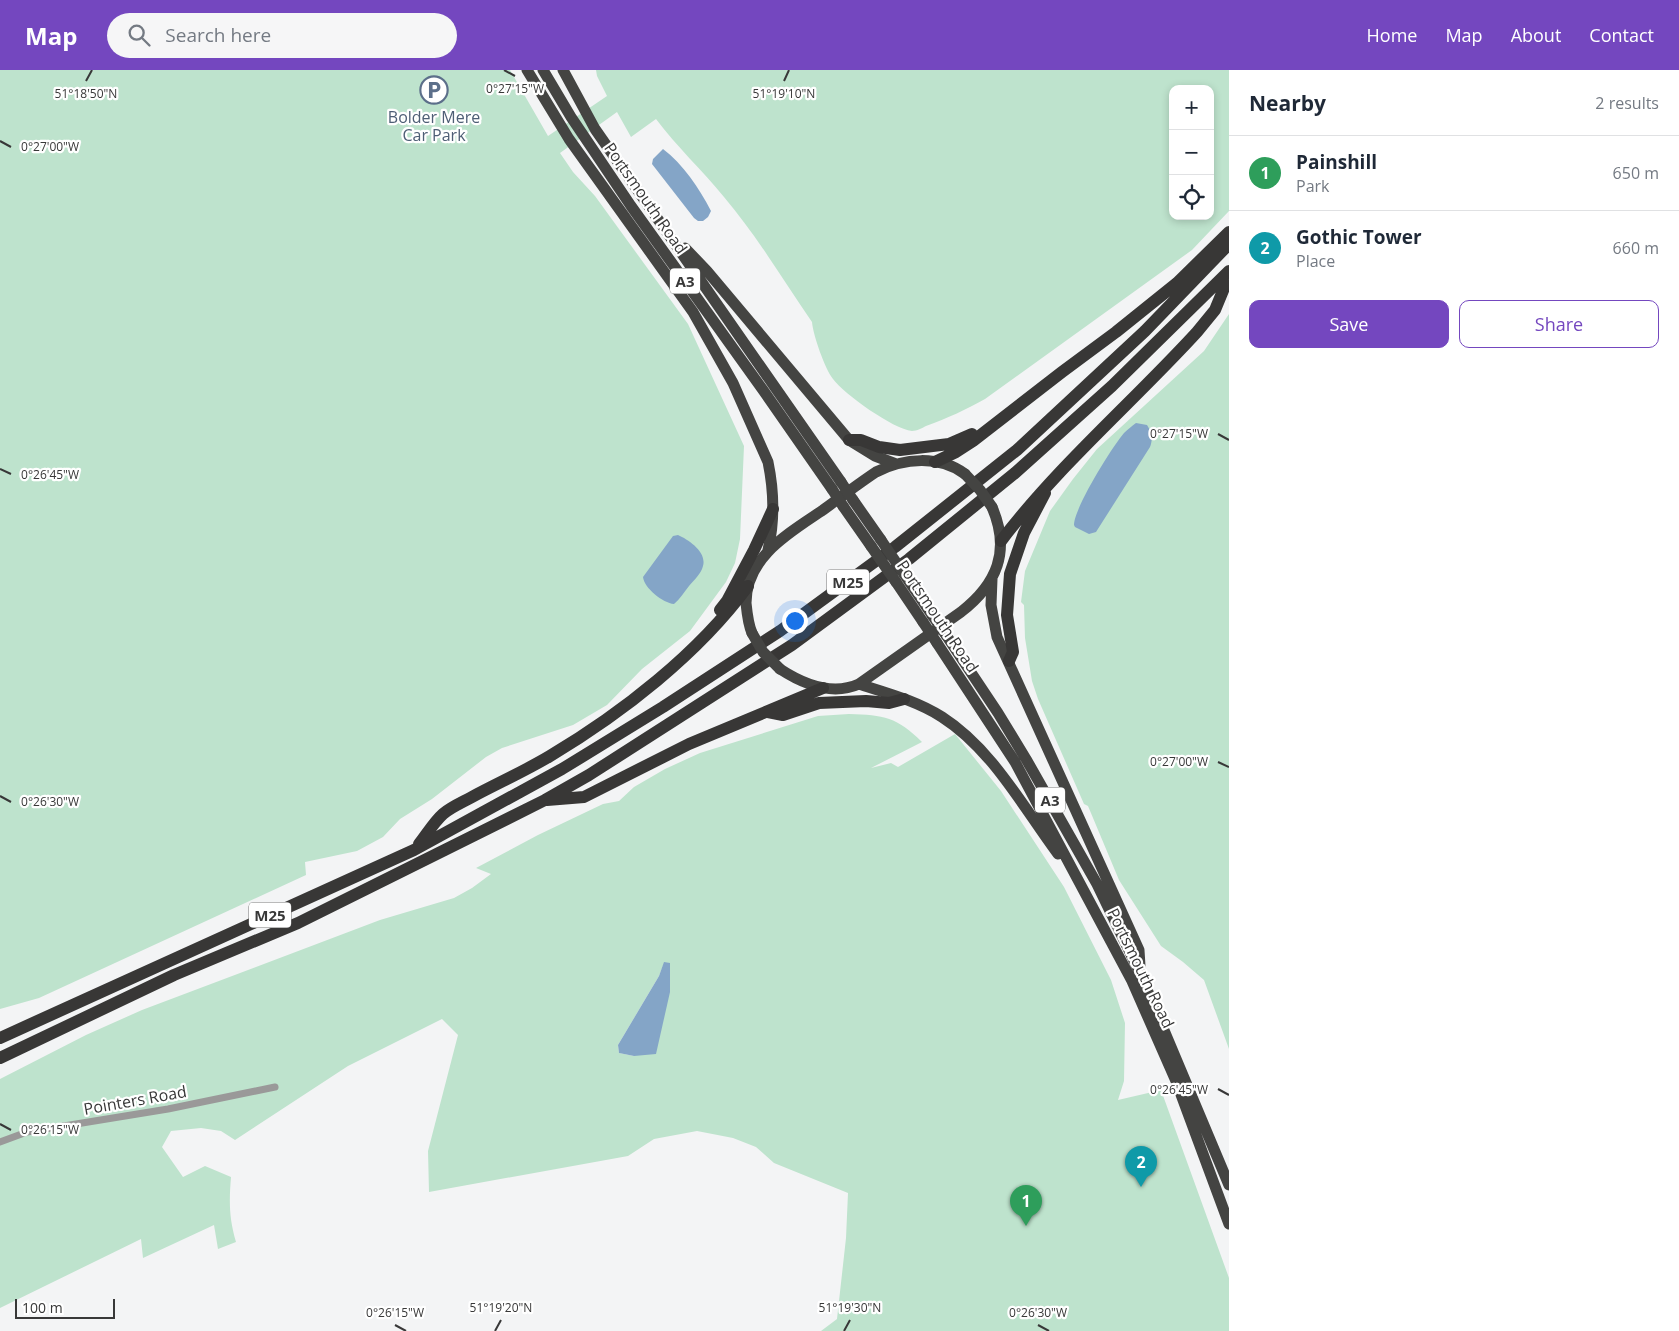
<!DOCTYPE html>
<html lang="en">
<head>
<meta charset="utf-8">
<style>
  body { margin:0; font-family:"Open Sans",sans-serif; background:#f6f6f7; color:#1f2937 }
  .controls { position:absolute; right:15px; top:15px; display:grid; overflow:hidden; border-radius:10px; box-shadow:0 2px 8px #0003 }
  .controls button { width:45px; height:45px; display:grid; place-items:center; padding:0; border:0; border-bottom:1px solid #e0e1e3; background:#fff; color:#1f2937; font:25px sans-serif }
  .scale { position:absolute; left:15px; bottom:12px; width:100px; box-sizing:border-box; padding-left:5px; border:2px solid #383838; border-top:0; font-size:14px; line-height:18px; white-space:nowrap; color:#383838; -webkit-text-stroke:4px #fff; paint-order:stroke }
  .you { position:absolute; left:794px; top:550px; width:18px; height:18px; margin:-12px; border:4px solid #fff; border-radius:50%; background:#1a73e8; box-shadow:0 0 0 8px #1a73e833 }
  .badge { display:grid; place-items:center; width:32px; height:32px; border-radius:50%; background:#7447bf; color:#fff; font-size:16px; font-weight:700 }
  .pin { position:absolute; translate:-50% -41px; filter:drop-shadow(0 1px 2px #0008) }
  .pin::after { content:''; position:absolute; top:26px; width:18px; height:15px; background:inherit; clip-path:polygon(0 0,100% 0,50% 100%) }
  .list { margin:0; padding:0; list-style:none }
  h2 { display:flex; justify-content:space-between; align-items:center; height:65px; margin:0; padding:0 20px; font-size:21px }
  h2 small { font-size:16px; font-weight:400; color:#747a83 }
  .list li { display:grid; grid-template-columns:32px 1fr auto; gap:15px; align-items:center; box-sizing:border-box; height:75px; padding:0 20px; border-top:1px solid #e0e1e3 }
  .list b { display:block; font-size:19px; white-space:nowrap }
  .list p { margin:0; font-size:16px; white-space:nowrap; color:#747a83 }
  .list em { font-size:16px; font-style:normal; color:#747a83 }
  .actions { display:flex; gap:10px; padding:15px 20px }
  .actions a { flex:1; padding:11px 0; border:1px solid #7447bf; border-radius:10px; text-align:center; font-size:18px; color:#7447bf }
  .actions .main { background:#7447bf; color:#fff }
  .icon { flex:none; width:28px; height:28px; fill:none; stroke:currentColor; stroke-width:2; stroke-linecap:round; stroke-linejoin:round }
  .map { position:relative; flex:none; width:1229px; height:1261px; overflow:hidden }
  header { display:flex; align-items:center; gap:30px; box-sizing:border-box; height:70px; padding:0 25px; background:#7447bf; color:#fff }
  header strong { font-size:24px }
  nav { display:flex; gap:28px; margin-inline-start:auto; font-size:18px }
  .search { width:350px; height:45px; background:#f6f6f7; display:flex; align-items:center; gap:12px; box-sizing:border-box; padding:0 18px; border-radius:28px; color:#747a83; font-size:19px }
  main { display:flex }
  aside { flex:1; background:#fff }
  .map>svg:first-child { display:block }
</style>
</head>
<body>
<header>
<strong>Map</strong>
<div class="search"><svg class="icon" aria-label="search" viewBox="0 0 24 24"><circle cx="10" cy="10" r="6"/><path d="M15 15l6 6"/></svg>Search here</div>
<nav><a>Home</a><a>Map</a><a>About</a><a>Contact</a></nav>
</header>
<main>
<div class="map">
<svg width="1229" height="1261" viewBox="0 0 1229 1261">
  <rect width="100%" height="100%" fill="#f3f4f5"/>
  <path fill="#bee3cd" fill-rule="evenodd" d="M0,0H510L548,66L607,26L597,6L596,0H1229V141L1192,180L985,329C965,340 948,348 926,356C922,358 917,361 912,361C893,359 844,324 833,309C825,299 813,265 812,252C783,210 757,166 724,127C702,100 677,77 656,49L631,67L617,42L560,83L573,102L595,126L688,254L744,376L740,469L735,493L726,512L690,561L642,599L607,635L573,655L502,678L486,687L432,729L400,749L383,767L357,781L305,792L306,805L39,928L0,939ZM1173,19H1210V146H1173Z
    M1229,244V979L1204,910L1183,892L1161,876L1119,810L1088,736L1084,734L1038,629L1032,611L1025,568L1024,535L1021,532L1025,501L1050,441L1073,409L1097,379L1204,281Z
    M849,644C884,645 897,647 922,672L871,698L891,693L898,697L955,664L1001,721L1064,817L1111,910L1125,953L1124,1011L1118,1030L1161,1020L1229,1208V1261H821L837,1249L846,1168L848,1123L774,1093L756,1077L733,1068L697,1061L654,1069L628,1086L429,1122L428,1081L458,965L442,949L348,996L235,1070L221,1061L201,1058L171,1061L162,1077L183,1107L205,1096L231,1107C229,1132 229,1148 236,1172L218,1179L214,1155L143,1188L141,1169L0,1238V1009L86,965L142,940L380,850L454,828L472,818L491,804L476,798L538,765L603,734L619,731L634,717L665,699L700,683L818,646ZM664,893L634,986L619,983L618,975L659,906Z"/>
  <path fill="#84a5c7" d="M663,79C683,94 699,118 711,141L708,147L703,151H698L694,148L652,94L653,89Z
    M1136,353L1147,355C1152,363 1153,369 1150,377L1096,462L1089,464L1075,457L1074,455C1074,438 1112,377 1124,363C1128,359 1132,356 1136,353Z
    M678,465C689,470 707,482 703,496C701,504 694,510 689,516C684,522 680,529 674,534C663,533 644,518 643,507L673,466Z
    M664,892L670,893V922L656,984L634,986L619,983L618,975L659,906Z"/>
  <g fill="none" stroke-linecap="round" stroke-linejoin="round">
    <path stroke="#9a9999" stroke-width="7" d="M0,1072L27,1062L168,1039L275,1017"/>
    <path stroke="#444442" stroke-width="11" d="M527,0L569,69L693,242L733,313L768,392C774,421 775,450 768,480
      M543,0L571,47L631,136L763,320L832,419
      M563,0L595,59L841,412
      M685,178L707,201L849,370L875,386L896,394
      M853,430L881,470
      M843,436L871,476
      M904,504L932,545
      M992,509L991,535L997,567L1139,880L1140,896
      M896,512L923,552
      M752,563C748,554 747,543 746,533C746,487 789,463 823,440C841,427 858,414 876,402C904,388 939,385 965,404
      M946,565L998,643L1026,689L1097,814L1140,903L1229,1115
      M937,573L1015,692L1132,911L1176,1011L1229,1154
      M780,599C803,614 832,626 859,614L961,542C997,514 1011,481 992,437
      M859,614C887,623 917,631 942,647C992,679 1023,737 1058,784"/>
    <path stroke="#383736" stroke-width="12" d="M849,370H861L879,377L900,380L949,374L972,364
      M935,392L956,382L973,371L1062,302L1116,262L1177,213L1229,162
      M1001,471C1059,395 1133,332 1197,262L1215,240L1229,206
      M720,540L727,531L754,480L773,439
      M1009,591L1013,582L1007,545L1010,504L1024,463L1045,423
      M768,642L783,645L819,633L866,631L889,633L904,629
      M547,730L584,727L689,674L823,618
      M419,774C427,764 434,752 443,744C451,737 463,732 472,727C498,713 525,701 550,686C622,643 698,584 748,516
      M0,968L414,780L562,699L663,637L780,561L895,477L1017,380L1145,261L1229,174
      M0,988L174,905L298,853L545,730L589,705L792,575L909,489L1015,403L1112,316L1229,201"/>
    <path stroke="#444442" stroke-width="11" d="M965,404L980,420L992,437
      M841,412L853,430
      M832,419L843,436
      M881,470L904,504
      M871,476L896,512
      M932,545L946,565
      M923,552L937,573
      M752,563L763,582L780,599"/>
  </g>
  <path fill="none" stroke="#383838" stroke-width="2" d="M504,0L515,6M86,11L92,0M784,11L789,0M0,71L11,77M1218,364L1229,370M0,399L11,404M1218,692L1229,697M0,726L11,732M1218,1019L1229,1025M0,1054L11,1060M395,1255L406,1261M1038,1255L1049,1261M495,1261L501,1250M844,1261L850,1250"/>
  <defs>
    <g id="parking-ring" transform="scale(1.4375)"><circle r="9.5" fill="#fff" stroke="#5c6f8a" stroke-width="1.5"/><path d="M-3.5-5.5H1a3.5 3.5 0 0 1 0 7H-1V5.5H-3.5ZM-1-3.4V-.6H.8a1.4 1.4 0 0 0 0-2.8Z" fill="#5c6f8a"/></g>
  </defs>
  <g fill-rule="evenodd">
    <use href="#parking-ring" x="434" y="20"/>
  </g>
  <g text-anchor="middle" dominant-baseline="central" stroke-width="4.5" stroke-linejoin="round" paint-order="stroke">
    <g fill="#fff" stroke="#747474" stroke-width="1">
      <rect x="670" y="198.5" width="30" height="25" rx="4"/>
      <rect x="827" y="499.5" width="42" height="25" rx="4"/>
      <rect x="1035" y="717.5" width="30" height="25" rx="4"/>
      <rect x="249" y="832.5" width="42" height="25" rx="4"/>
    </g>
    <g font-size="15" font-weight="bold" fill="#383838">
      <text x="685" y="211">A3</text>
      <text x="848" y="512">M25</text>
      <text x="1050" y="730">A3</text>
      <text x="270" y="845">M25</text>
    </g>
    <g font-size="16" fill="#4e5e75" stroke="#fff">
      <text x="434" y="47">Bolder Mere<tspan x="434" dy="18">Car Park</tspan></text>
    </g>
    <g font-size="16" fill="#383838" stroke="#fff">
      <text transform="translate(646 128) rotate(55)">Portsmouth Road</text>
      <text transform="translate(938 546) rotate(56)">Portsmouth Road</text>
      <text transform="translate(1141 898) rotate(64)">Portsmouth Road</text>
      <text transform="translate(135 1030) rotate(-10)">Pointers Road</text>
    </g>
  </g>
  <g font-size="12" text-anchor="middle" fill="#383838" stroke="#fff" stroke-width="4.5" stroke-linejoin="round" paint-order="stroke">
    <text x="515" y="23">0°27'15"W</text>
    <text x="86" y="28">51°18'50"N</text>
    <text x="784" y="28">51°19'10"N</text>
    <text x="50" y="81">0°27'00"W</text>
    <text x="1179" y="368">0°27'15"W</text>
    <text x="50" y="409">0°26'45"W</text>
    <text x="1179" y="696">0°27'00"W</text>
    <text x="50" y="736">0°26'30"W</text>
    <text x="1179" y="1024">0°26'45"W</text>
    <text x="50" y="1064">0°26'15"W</text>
    <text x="501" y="1242">51°19'20"N</text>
    <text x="850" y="1242">51°19'30"N</text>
    <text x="395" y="1247">0°26'15"W</text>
    <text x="1038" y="1247">0°26'30"W</text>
  </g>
</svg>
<div class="controls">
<button>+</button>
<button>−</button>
<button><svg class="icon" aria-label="locate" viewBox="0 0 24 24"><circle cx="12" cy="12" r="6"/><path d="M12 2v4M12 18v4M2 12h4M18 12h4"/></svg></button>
</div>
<div class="scale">100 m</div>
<div class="you"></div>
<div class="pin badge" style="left:1026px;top:1156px;background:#2e9e5b">1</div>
<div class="pin badge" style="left:1141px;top:1117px;background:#0f9aa8">2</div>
</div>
<aside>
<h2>Nearby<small>2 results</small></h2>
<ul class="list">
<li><span class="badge" style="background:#2e9e5b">1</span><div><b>Painshill</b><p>Park</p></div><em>650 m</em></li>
<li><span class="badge" style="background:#0f9aa8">2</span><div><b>Gothic Tower</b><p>Place</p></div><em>660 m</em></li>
</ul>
<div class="actions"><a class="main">Save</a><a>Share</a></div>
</aside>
</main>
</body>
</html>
